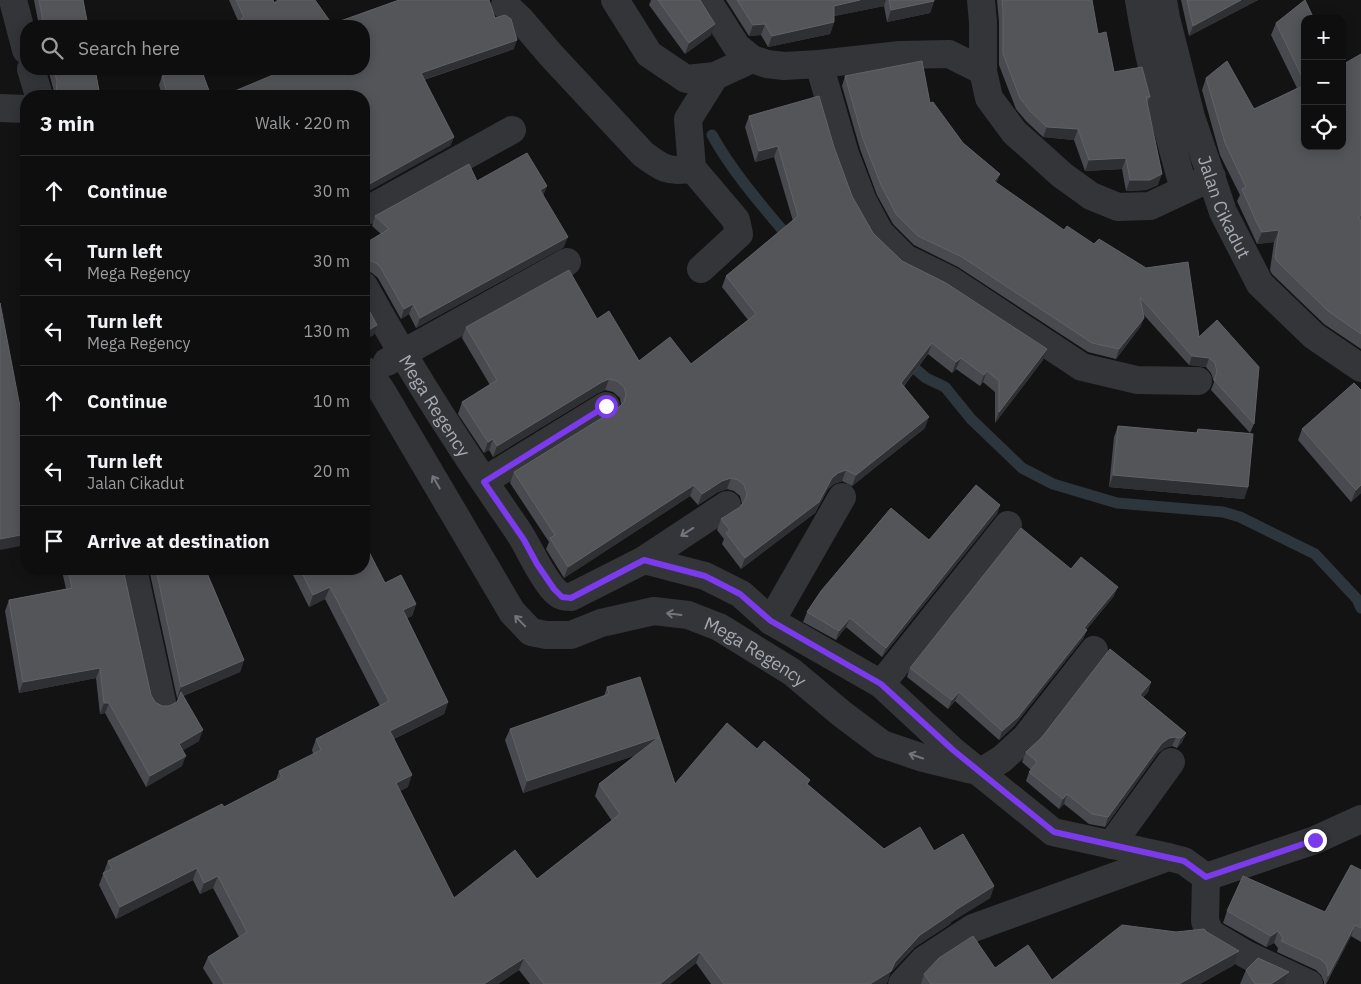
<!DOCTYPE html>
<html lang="en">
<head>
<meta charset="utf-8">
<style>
  body { margin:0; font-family:"IBM Plex Sans",sans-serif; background:#171718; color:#f1f3f6 }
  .controls { position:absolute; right:15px; top:15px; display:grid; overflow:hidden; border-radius:10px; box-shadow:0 2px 12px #0003 }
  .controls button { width:45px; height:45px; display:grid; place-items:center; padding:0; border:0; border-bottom:1px solid #2e2e2f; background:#0e0e0f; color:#f1f3f6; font:25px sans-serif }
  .stop { position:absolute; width:15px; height:15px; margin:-11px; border:4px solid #7c3aed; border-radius:50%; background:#fff }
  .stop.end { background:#7c3aed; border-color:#fff; box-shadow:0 1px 5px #0008 }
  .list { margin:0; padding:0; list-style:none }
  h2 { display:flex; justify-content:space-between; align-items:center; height:65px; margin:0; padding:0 20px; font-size:21px }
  h2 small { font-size:16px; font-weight:400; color:#9b9c9e }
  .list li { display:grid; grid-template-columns:32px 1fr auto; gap:15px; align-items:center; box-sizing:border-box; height:70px; padding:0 20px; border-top:1px solid #2e2e2f }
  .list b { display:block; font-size:19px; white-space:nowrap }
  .list p { margin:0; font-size:16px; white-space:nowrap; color:#9b9c9e }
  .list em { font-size:16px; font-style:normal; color:#9b9c9e }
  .icon { flex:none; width:28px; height:28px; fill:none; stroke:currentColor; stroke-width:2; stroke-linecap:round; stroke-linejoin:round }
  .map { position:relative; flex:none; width:1361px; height:984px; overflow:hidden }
  .search { position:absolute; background:#0e0e0f; box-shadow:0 2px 12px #0003; left:20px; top:20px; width:350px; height:55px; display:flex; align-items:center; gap:12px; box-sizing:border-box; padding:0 18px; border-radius:20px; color:#9b9c9e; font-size:19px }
  .panel { position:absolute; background:#0e0e0f; box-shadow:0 2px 12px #0003; left:20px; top:90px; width:350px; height:485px; border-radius:20px }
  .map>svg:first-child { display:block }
</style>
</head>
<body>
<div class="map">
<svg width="1361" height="984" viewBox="0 0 1361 984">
  <rect width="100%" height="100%" fill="#131314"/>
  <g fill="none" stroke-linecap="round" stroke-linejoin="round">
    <path stroke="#2d363c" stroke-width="11" d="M712,135C733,173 763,207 791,240
      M905,360L926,378L945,387L971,419L1022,468L1053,484L1117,503L1223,512L1240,517L1315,554L1357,599L1361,608"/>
    <g stroke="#343539" stroke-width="28">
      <path d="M13,0L26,50"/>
      <path d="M615,0L649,54L686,79L715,76"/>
      <path d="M707,0L737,47L752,59L767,64L784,66L819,64L900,55L949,54L983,71L989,98L1014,132L1062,175L1091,196L1118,207L1150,206L1212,177"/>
      <path d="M981,0L983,22V71"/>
      <path d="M1139,0C1149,64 1167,127 1184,190"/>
      <path id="s1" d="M1163,0L1166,18L1191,117L1223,212L1260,284L1314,336L1361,368"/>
      <path d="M505,5L521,20L550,54L643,154C660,167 670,174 692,168"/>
      <path d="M819,64L845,154L863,201L880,233L905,258L950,280L1082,367L1137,380L1198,381"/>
      <path d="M31,69L39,96"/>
      <path d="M0,108L26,109"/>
      <path d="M364,212L512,130"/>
      <path d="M701,269L739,234L736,220L692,168L688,119L715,76L752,59"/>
      <path id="s2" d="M364,286C410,370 462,450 516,528C530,548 538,572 554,590C560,596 563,597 571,597L644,560L705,576L741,594L771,621L881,684L953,751L1053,832L1168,857"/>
      <path d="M387,362L567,262"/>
      <path id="s3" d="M369,372L383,393L512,612L531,632L546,635H571L601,623L654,611L688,615L719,627L792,672L842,714L882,744L923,758L972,770"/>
      <path d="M484,481L606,406"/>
      <path d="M644,560L727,505"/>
      <path d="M133,569L162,702"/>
      <path d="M771,621L842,497"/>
      <path d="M881,684L1008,525"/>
      <path d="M981,772L1002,759L1026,737L1094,650"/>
      <path d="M1111,845L1171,762"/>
      <path d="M902,984L924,960L973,928L1168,857L1184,861L1206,877"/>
      <path d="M1309,984L1247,955L1210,933L1205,921L1206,877L1315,840L1361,819"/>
    </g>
  </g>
  <path fill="#494a4f" d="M34,0H83L88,26H39Z
    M229,0H273L274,3L332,24L495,18L514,49L424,80L454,137L450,146L272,75L268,69H364V26H238L239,23Z
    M651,0H700L711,35L685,54L649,5Z
    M726,0H934V1L930,13L887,22L884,6L834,16V22L830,34L768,47L761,35L749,36Z
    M997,0H1092L1098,34L1114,72L1150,97L1147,103L1158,185L1146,190L1126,191L1122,169L1085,171L1074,140L1043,137L1026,121L1016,109L999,65V22Z
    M1181,0H1258L1189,36Z
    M1305,0V146L1361,54V349L1324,324L1272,274L1270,270L1274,242L1257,244L1252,233L1237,201L1240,195L1220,155L1202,90L1206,78L1254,109L1297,88L1271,35L1276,23Z
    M48,69H95L100,96H53L54,92Z
    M162,76L211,96H162L159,85Z
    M845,76L930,103L963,143L1000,174L996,183L1199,337L1254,424L1250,433L1248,487L1244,499L1109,487L1114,437L1118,426L1196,433L1198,429L1250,433L1211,390L1214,382L1211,373L1206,367L1189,365L1143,314L1144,318L1140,327L1116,359L1088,352L958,267L914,245L893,224L877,195L860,149L842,86Z
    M749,116L834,147L852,196L873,233L902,261L1043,360L995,423V392L983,382L980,386L956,369L952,373L928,354L904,386L925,428L852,486L842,481L834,484L828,489L815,513L741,569L722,544L724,539L717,530L721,519L740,507L742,504L740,496L734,491L727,489L718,492L698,505L690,496L564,578L546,549L549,542L510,483L514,472L618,408L621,405L620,398L613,392L605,390L598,393L493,457L489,450L484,453L458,414L462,402L490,385L462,338L466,327L597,319L639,361L691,364L748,320L722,287L726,276L793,221L774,157L755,162L745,127Z
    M477,181L547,186L543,195L564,247L416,328L409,314L401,319L378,278L372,273L365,270L364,244L381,234L372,226L375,216Z
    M1361,390V493L1351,502L1298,440L1302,429Z
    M1000,505L997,514L882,657L846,627L836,640L803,622L807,612L929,540Z
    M63,569H123L151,695L155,702L162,706H169L177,702L179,698H177L149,569H210L208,574L244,660L240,672L183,696L199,741L183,750L182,766L146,787L105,713L100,714L96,678L19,693L5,611L9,600L66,589L62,571Z
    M290,569H364L416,604L412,616L407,618L448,702L444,714L394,739L408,787L400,791L454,898L537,879L612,821L595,796L599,784L636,755L523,793L505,740L510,729L604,696L607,687L675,784L757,749L808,785L884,849L934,851L994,886L990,898L951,922L950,924L915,947L890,973L887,983L885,984H711L696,963L670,984H530L519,970L498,984H213L203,968L208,957L239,937L213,888L200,894L193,880L116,919L99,885L108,861L224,807L276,780L279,771L313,754L312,750L316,739L380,706L325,599L309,607Z
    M1071,569L1114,596L1086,630L1083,639L1014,726L999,740L955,701L948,709L907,677L910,668Z
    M1151,682L1148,692L1143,697L1186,733L1182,742L1177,748L1172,746L1165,748L1158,753L1105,827L1089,824L1064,804L1059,809L1026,781L1029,772L1031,770L1022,762L1026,752Z
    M1361,870V942L1351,936L1326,984H1324V982L1321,975L1316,970L1277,952L1278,948L1274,943L1266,947L1223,923L1227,911L1325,912Z
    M1176,932H1207L1239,951L1234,965L1200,984H921L924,974L995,968L1052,980Z
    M1246,970L1289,972L1285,984H1240Z"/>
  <path fill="#2f3033" d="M860,0H886L884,6L830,17L834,6Z
    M1241,0H1258L1189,36L1193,26Z
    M934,1L930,13L887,22L891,10Z
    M834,22L830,34L768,47L772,36Z
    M715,24L711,35L685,54L689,43Z
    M765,24L761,35L749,36L753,25Z
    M517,40L514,49L417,82L421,73Z
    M1047,127L1078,129L1074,140L1043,137Z
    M454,137L450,146L364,194V187Z
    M778,146L774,157L755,162L759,151Z
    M1126,158L1122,169L1085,171L1089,160Z
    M1000,174L996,184L994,181Z
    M1162,174L1158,185L1146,190L1126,191L1130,180Z
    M547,186L543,196L540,190Z
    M1279,230L1274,242L1257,244L1262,232Z
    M568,237L564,247L416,328L420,318Z
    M368,260L365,270L364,271V262Z
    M413,304L409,314L401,319L404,309Z
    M1144,318L1140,327L1116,359L1119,349Z
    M377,325L374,335L364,340V333Z
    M932,343L928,354L897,394L901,383Z
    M1047,349L1043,360L995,423L999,412Z
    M1192,356L1209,358L1206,367L1189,365Z
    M961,358L956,369L952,373L956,362Z
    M987,371L983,382L980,386L984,375Z
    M609,379L605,390L598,393L493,457L497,446L602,382Z
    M929,417L925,428L852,486L856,475Z
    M493,439L489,450L484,453L488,442Z
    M846,470L842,481L834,484L828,489L815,513L741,569L745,558L838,473Z
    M1113,475L1248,487L1244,499L1109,487Z
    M731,478L727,489L718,492L698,505L702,494L722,481Z
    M694,485L690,496L564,578L568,567Z
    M1361,485V493L1351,502L1356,490Z
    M1000,505L997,514L882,657L886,648Z
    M26,534V545L0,550V539Z
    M203,569H210L208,574L200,578Z
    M330,587L325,599L309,607L313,595Z
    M1118,587L1114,596L1080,637L1084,628Z
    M416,604L412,616L399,622L403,610Z
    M850,618L846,627L836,640L839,631Z
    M1087,630L1083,639L1014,726L999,740L1002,731Z
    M244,660L240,672L177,698L181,687Z
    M100,668L96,678L19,693L23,682Z
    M1151,682L1148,692L1137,705L1140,695Z
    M959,692L955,701L948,709L952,700Z
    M448,702L444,714L385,743L390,731Z
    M104,703H109L105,713L100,714Z
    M203,730L199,741L175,755L179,744Z
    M1186,733L1182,742L1177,748L1181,738Z
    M659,737L655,749L523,793L527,781Z
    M1176,737L1172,746L1165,748L1158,753L1105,827L1108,817L1162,743L1169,738Z
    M186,756L182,766L146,787L150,776Z
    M412,775L408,787L391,795L396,783Z
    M1067,794L1064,804L1059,809L1063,799Z
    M197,868L193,880L116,919L120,907Z
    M218,876L213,888L200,894L204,883Z
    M994,886L990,898L951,922L950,924L915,947L890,973L887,983L885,984H870L895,962L920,935L954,911Z
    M1355,925L1351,936L1325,984L1328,976Z
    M1278,931L1274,943L1266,947L1271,936Z
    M1239,951L1234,965L1200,984H1179Z
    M700,952L696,963L670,984H660Z
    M524,958L519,970L498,984H484Z
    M1289,972L1285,984H1271Z"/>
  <path fill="#535559" stroke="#606267" d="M39,0H83L88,26H44Z
    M236,0H273L274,3L278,0H315L332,24L399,0H489L495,18L505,15L511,19L517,40L421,73L454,137L364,187V96H223L280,72L278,69H364V26H246L241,19L244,17Z
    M658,0H700L715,24L689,43Z
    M737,0H860L834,6V22L772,36L765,24L753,25Z
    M889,0H934V1L891,10Z
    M1002,0H1092L1098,34L1106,32L1114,72L1142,67L1150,97H1146L1162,174L1150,180H1130L1126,158L1089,160L1078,129L1047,127L1030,111L1020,98L1003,54V11Z
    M1187,0H1241L1193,26Z
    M1305,0L1314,19H1305V83L1276,23Z
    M1361,54V215L1358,217L1361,221V334L1328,311L1277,261L1275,257L1279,230L1262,232L1256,221L1242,189L1246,187L1225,143L1206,78L1227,61L1254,109L1305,85V146H1342V65Z
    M922,61L930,103L933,102L963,143L1000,174L994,181L1064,230L1067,226L1094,244L1099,239L1146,268L1188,262L1199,337L1217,320L1259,367L1254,424L1214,380L1217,372L1215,363L1209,358L1192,356L1140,297L1144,318L1119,349L1092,343L962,257L918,236L896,214L881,185L863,139L845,76Z
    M54,69H95L100,96H57L56,93L57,82Z
    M185,69H201L211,96H168L162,76Z
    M819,96L834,147L852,196L873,233L902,261L946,283L1047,349L999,412V381L987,371L984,375L961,358L956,362L932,343L901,383L929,417L856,475L846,470L838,473L832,478L819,502L745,558L726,533L730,530L721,519L740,507L745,500L747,493L744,485L738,480L731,478L722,481L702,494L694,485L568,567L550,538L555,535L514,472L618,408L624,402L626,394L624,387L617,381L609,379L602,382L497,446L493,439L488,442L462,402L497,380L466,327L569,270L597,319L609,311L639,361L670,337L691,364L756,314L726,276L798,216L778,146L759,151L749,116Z
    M527,153L547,186L540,190L568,237L420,318L413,304L404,309L381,268L376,263L368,260L364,262V244L389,229L375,216L469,164L477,181Z
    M364,301L377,325L364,333Z
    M0,303L26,438V534L0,539Z
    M1354,383L1361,390V485L1356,490L1302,429Z
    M1118,426L1197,433L1198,429L1253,434L1248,487L1113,475Z
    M976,485L1000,505L886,648L850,618L839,631L807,612L821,591L891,508L929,540Z
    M1021,528L1071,569L1081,557L1118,587L1084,628L1087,630L1018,717L1002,731L959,692L952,700L910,668Z
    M364,542L385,583L401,575L416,604L403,610L448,702L390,731L412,775L396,783L454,898L515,850L537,879L620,814L599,784L659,737L527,781L510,729L609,694L607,687L640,677L675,784L727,723L757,749L764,741L810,780L807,784L884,849L920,827L934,851L963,834L994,886L954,911V912L920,935L895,962L891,971L870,984H724L700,952L660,984H544L524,958L484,984H224L208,957L247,932L218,876L204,883L197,868L120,907L103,873L112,869L108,861L222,804L224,807L282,777L279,771L321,750L316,739L389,701L330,587L313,595L300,569H364Z
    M68,569H123L151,695L155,702L162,706H169L177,702L181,692L203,730L179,744L186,756L150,776L109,703H104L100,668L23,682L9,600L72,588Z
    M156,569H205L244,660L181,687Z
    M1110,649L1151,682L1140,695L1186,733L1181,738L1176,737L1169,738L1162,743L1108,817L1092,814L1067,794L1063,799L1029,772L1037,762L1026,752L1042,737Z
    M1351,865L1361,870V928L1355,925L1328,976V971L1326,964L1320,959L1281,941L1283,938L1278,931L1271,936L1227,911L1243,876L1325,912Z
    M1122,925L1176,932L1204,929L1207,932L1239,951L1179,984H931L924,974L939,958L973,936L995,968L1028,945L1052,980Z
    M1258,958L1289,972L1271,984H1255L1246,970Z"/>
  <defs><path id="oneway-shaft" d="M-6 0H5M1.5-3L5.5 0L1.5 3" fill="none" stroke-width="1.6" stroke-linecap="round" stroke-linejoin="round" transform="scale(1.25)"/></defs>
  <g stroke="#73757c">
    <use href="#oneway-shaft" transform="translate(436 482) rotate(-120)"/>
    <use href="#oneway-shaft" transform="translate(687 532) rotate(147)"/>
    <use href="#oneway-shaft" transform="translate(674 614) rotate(-173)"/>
    <use href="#oneway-shaft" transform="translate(520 621) rotate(-134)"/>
    <use href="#oneway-shaft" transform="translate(916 756) rotate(-161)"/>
  </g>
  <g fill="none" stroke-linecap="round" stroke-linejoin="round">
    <path stroke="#7c3aed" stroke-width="6" d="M606,406L484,482L524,540L537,564L554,589L562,597L571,598L644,560L705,576L740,594L771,621L881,684L953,750L1054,832L1184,861L1206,877L1315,840"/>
  </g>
  <g text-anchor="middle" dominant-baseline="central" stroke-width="5" stroke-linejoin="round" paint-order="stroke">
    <g font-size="18" fill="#a6aab3" stroke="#0e0e0f">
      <text stroke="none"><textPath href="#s1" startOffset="216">Jalan Cikadut</textPath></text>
      <text stroke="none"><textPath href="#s2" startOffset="139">Mega Regency</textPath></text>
      <text stroke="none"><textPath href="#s3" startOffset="545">Mega Regency</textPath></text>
    </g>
  </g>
</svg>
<div class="controls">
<button>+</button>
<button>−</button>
<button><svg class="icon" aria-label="locate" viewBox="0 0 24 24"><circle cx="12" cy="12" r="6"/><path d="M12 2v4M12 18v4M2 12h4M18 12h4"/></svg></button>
</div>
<div class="stop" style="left:606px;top:406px"></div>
<div class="stop end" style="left:1315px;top:840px"></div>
<div class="search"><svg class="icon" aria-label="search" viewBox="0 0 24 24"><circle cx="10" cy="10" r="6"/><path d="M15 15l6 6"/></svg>Search here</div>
<section class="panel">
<h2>3 min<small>Walk · 220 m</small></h2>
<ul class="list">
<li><svg class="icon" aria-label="ahead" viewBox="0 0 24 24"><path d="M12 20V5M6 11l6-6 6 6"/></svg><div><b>Continue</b></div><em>30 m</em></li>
<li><svg class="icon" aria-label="left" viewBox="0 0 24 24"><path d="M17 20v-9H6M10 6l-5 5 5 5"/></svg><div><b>Turn left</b><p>Mega Regency</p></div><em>30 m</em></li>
<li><svg class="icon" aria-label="left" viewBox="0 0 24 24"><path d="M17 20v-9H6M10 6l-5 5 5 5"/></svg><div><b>Turn left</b><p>Mega Regency</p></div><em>130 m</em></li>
<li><svg class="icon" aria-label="ahead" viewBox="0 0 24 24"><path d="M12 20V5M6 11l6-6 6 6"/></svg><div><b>Continue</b></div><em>10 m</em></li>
<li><svg class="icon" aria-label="left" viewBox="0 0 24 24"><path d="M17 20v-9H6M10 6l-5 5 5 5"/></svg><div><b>Turn left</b><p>Jalan Cikadut</p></div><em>20 m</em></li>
<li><svg class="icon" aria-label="arrive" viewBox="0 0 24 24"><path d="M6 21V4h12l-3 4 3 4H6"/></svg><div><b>Arrive at destination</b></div></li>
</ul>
</section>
</div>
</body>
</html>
